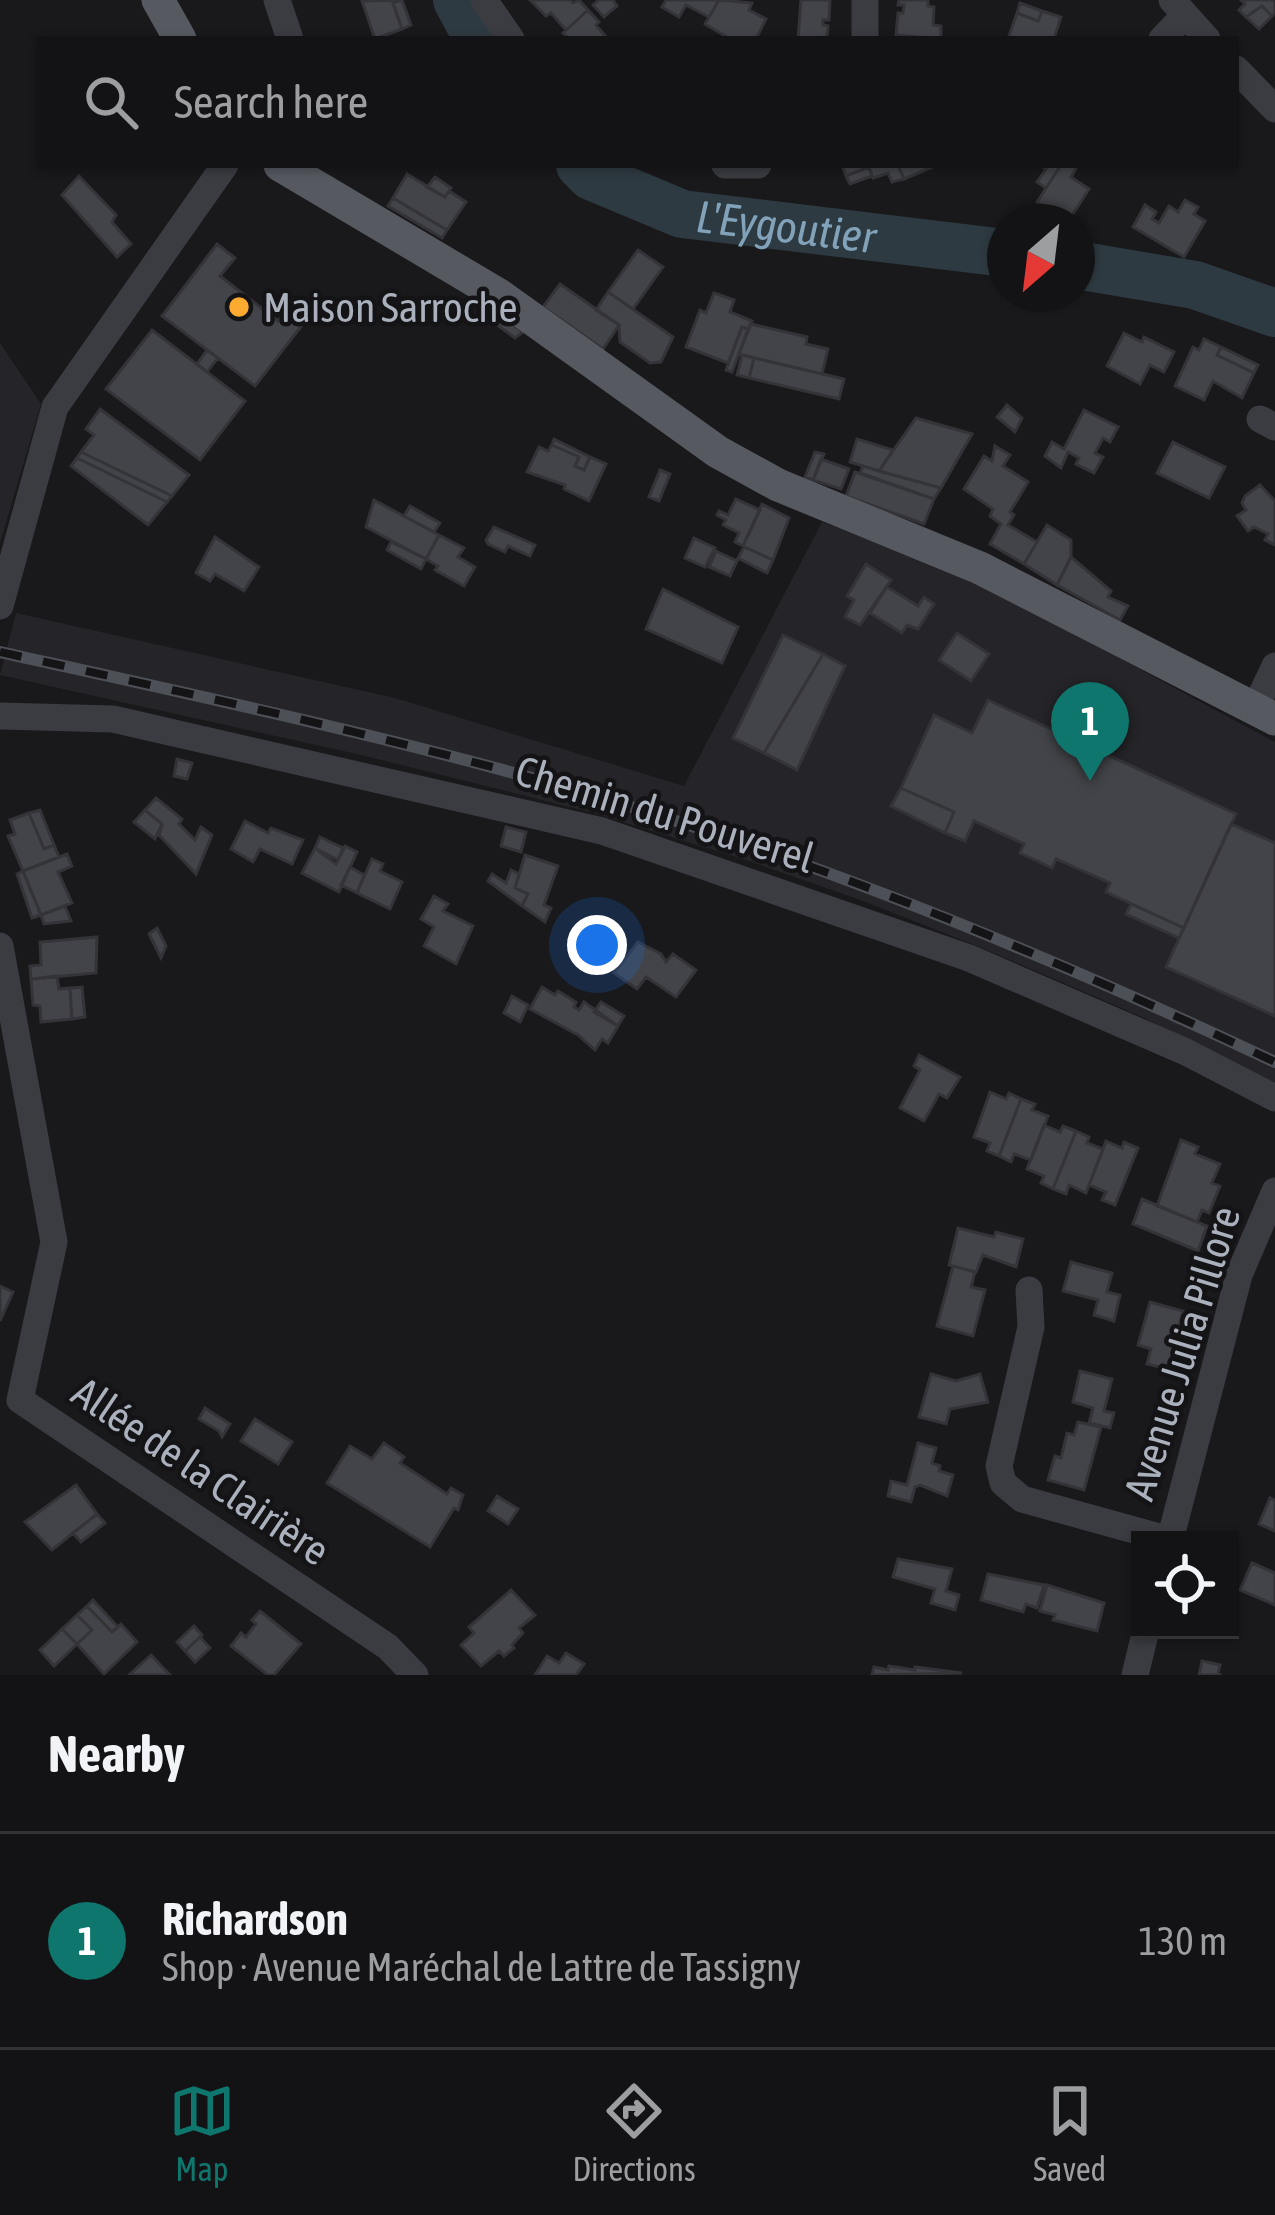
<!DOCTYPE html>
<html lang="en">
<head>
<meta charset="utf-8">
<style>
  body { margin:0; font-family:"Asap Condensed",sans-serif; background:#202022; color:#f1f3f6 }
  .controls { position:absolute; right:36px; bottom:36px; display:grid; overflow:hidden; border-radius:0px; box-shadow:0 3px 9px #0004 }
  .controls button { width:108px; height:108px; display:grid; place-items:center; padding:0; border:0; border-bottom:3px solid #323234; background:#131315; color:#f1f3f6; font:60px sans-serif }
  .compass { position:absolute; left:987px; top:204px; width:108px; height:108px; border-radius:50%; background:#131315; box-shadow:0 3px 9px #0004; rotate:208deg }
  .you { position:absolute; left:597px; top:945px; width:42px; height:42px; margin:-30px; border:9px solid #fff; border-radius:50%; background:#1a73e8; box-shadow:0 0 0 18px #1a73e833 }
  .badge { display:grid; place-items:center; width:78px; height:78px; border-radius:50%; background:#0f766e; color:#fff; font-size:39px; font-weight:700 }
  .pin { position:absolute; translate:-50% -99px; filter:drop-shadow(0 3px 6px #0008) }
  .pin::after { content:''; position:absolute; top:63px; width:42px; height:36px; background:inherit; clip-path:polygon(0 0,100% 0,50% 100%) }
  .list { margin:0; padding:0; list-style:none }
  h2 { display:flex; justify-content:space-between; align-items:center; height:156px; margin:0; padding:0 48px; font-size:51px }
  h2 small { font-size:39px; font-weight:400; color:#9d9ea0 }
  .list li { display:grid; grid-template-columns:78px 1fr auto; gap:36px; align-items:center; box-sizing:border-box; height:216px; padding:0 48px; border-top:3px solid #323234 }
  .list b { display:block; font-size:45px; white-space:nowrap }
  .list p { margin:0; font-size:39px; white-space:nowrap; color:#9d9ea0 }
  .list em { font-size:39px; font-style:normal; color:#9d9ea0 }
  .icon { flex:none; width:66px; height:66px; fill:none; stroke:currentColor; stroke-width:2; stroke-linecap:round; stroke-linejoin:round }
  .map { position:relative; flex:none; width:1275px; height:1675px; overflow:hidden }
  .search { position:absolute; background:#131315; box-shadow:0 3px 9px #0004; left:36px; right:36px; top:36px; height:132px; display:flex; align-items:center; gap:30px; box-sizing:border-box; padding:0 42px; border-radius:0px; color:#9d9ea0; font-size:45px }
  .sheet { height:372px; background:#131315 }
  nav { display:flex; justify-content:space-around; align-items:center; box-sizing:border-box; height:168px; border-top:3px solid #323234; background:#131315; font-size:33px; color:#9d9ea0 }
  nav a { display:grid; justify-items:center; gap:6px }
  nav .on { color:#0f766e }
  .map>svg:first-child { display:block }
</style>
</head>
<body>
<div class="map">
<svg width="1275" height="1675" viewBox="0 0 1275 1675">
  <rect width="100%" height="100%" fill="#19191c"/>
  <path fill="#252529" d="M0,343L41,404L0,543Z
    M822,522L965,575L1275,742V1084L1142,1017L987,950L866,902L746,860L594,813L357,754L0,675L16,613L395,698L684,786Z"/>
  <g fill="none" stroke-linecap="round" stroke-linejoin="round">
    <g stroke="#2e3a41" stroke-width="48">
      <path d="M457,0L478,39"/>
      <path id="s1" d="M580,165L591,176L682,214L1005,253"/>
      <path d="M1077,265L1195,285L1275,313"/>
    </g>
  </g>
  <path fill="#434449" stroke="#333338" stroke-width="3" d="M402,0L411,25L402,29L393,3Z
    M402,0L393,3L402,29L375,39L362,1Z
    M530,0H570L573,3L579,0L588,10L566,30L551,13L546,16Z
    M599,0H613L617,6L604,17L593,5Z
    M666,0H719L709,17L686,5L679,17L662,7Z
    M719,0L752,3L749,10L766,19L757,37L730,39L705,24Z
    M801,0H830L829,20H823V25L828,26L827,37L798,39Z
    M899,0H928V6L934,7L933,25L941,26V39L896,35L898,13H903L904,5H898Z
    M1241,0H1275V13L1272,16L1262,6L1246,17L1239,10L1245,4Z
    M1020,3L1042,11L1038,21L1017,13Z
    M1262,6L1272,16L1259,29L1246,17Z
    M588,10L599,22L596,25L608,39H569L563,33Z
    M1042,11L1061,17L1054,39H1008L1017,13L1038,21Z
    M842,165H898L904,179L892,182L888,173L873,178L869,167L846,176Z
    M898,165H937L904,179Z
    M1039,165H1061L1046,188L1037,182L1046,169Z
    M1061,165H1078L1071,177L1089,189L1068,222L1037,202Z
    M869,167L872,176L850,184L846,176Z
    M407,174L445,197L449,191L466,202L447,230L393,198Z
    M79,176L116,215L112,222L131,244L117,257L62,195Z
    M435,177L451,188L445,197L427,187Z
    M393,198L447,230L442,238L388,206Z
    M1185,200L1198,207L1194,214L1205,221L1184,257L1133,227L1145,205L1156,212L1152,219L1159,223L1169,206L1178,212Z
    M217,244L235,258L220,276L278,321L293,302L310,315L255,386L162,316Z
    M638,250L663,267L633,309L608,292Z
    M560,284L619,325L603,349L543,307Z
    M608,292L673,337L661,362L650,363L620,342L619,325L596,310Z
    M714,293L734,300L730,312L752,321L748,329L742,327L728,363L686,347L700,310L706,313Z
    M501,315L523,332L515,338L496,324Z
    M751,324L807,337L806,344L828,349L822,374L739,354Z
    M742,327L748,329L732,372L726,370Z
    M152,330L245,401L200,460L106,389Z
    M1124,333L1142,342L1144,337L1174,352L1164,372L1150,365L1140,384L1107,366Z
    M1204,339L1221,347L1217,355L1254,373L1242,398L1213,381L1204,400L1175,386L1193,347L1199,350Z
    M1221,347L1258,365L1254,373L1217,355Z
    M207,350L218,358L207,372L197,364Z
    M742,355L754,358L749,378L737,375Z
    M754,358L844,379L839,399L749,378Z
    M1007,405L1022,418L1015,432L997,417Z
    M100,409L189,475L172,496L81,452L94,435L86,429Z
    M1084,410L1118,427L1110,442L1103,438L1095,453L1103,457L1094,473L1076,464L1079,458L1068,452L1061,468L1045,456L1052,442L1064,449Z
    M916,418L972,434L941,488L879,471Z
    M554,439L590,457L584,470L575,466L579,457L552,445Z
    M857,439L893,450L879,471L850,462Z
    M1173,442L1225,467L1209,498L1157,473Z
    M552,445L579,457L575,466L584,470L590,457L606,464L589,501L564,489L565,485L527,472L539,447L548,451Z
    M995,446L1010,455L1003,466L1028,482L1010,512L1014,515L1008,525L1037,542L1024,564L990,544L1001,524L990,516L993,509L964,489L984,456L992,461Z
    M81,452L172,496L167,502L77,458Z
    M815,452L824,454L813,480L805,477Z
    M77,458L167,502L148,525L71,466Z
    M821,459L849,469L841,489L813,480Z
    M863,466L879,471L941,488L934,499L860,473Z
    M660,470L670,474L659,501L649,497Z
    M855,472L934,499L924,524L846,496Z
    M1260,485L1275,501V545L1265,540L1268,534L1254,527L1248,531L1237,516L1246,510L1242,503L1245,496Z
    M736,499L760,510L743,546L735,542L739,533L723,525L726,520L717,515L719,511L728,515Z
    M374,500L439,535L426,559L366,527Z
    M762,504L789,518L773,560L743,546Z
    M410,506L440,523L434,532L404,516Z
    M1047,525L1071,540V557L1057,585L1024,564Z
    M494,527L535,545L530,556L508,546L505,552L488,544L486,540Z
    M439,535L464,548L458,557L475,567L464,586L435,570L438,566L426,559Z
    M215,537L259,567L244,591L215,574L210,581L196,573Z
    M694,538L715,548L705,567L685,558Z
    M391,542L426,559L421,569L387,550Z
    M744,547L773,560L767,573L738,558Z
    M716,551L737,561L730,576L709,567Z
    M1071,557L1111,591L1108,597L1128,606L1120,620L1057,585Z
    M866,564L891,580L860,625L845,617L854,600L847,596Z
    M887,587L918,606L924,597L934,604L918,629L907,625L902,633L870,613Z
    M663,589L738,627L722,663L646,629Z
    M957,633L989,654L971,681L939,660Z
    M783,635L823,654L764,753L733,738Z
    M823,654L845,666L797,770L764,753Z
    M988,700L1236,814L1184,928L1106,892L1110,883L1056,859L1052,868L1020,853L1024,844L974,821L965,841L945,833L954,812L901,788L934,715L972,733Z
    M177,759L192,763L187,779L174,776Z
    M901,788L954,812L945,833L891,806Z
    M156,798L182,819L179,824L195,840L201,827L212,835L196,874L159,835L162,824L145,810Z
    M40,810L54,845L44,849L29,813Z
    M145,810L162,824L155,839L134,822Z
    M29,813L44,849L54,845L59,857L23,871L8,836L15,834L10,820Z
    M245,821L268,833L271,828L303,840L292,864L260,849L253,862L231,849Z
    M1231,824L1275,843V1016L1166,967Z
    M506,827L526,832L521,852L501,846Z
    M320,837L343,848L338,860L315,848Z
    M345,846L357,852L339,892L302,873L315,848L336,864Z
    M67,854L72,866L58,872L72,903L41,915L23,871Z
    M525,855L558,866L544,905L551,908L545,922L522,906L528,894L515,888Z
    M372,859L383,864L380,871L402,882L390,909L357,893Z
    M350,867L364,875L357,893L341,885Z
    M511,870L519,874L515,888L528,894L522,906L488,881L492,874L506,883Z
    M23,871L41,915L32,918L17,874Z
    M434,896L448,904L443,911L473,926L456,964L424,946L434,927L421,919Z
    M1131,904L1184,928L1179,938L1126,914Z
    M65,906L71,921L44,924L41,915Z
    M157,928L166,946L161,958L149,934Z
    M97,937L96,973L31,979L30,966L41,965L40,942Z
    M638,942L661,954L666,962L673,954L696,970L676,997L646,977L637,989L614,973Z
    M57,976L59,989L70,988L72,1019L41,1022L40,1006L33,1005L31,979Z
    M82,987L85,1017L72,1019L70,988Z
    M542,987L555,995L558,991L576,1002L574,1007L579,1010L584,1002L618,1026L608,1043L602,1039L595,1050L578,1035L530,1009Z
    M512,996L528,1005L520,1022L504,1013Z
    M601,1002L624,1016L618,1026L594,1012Z
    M919,1055L960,1077L947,1098L939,1094L924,1121L900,1108L920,1070L914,1066Z
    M990,1092L1006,1099L1009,1093L1021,1099L999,1156L987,1151L990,1143L974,1137Z
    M1021,1099L1035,1104L1032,1110L1048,1116L1031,1160L1014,1154L1011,1162L999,1156Z
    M1044,1125L1060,1132L1063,1126L1076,1131L1053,1189L1041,1183L1044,1176L1027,1169Z
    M1076,1131L1089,1137L1087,1143L1103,1149L1086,1193L1069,1185L1066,1194L1053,1189Z
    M1181,1140L1198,1147L1195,1154L1220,1164L1212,1183L1220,1186L1209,1213L1202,1210L1197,1222L1157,1206Z
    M1106,1141L1122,1148L1124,1142L1138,1148L1115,1205L1102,1200L1106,1192L1089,1185Z
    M1142,1199L1207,1226L1198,1251L1133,1224Z
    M958,1228L994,1237L996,1232L1023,1239L1016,1267L983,1255L976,1272L949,1265Z
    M1071,1262L1112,1273L1107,1292L1120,1295L1114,1321L1094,1315L1098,1300L1063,1291Z
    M953,1266L975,1272L971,1287L985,1290L973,1336L937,1326Z
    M0,1286L13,1292L0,1321Z
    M1150,1302L1183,1311L1168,1369L1147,1364L1151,1349L1138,1345Z
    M1080,1371L1112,1379L1104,1411L1114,1413L1110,1428L1089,1423L1093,1408L1073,1402Z
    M931,1374L956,1381L980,1374L988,1402L950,1409L946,1424L919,1417Z
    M205,1408L230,1424L222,1437L219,1431L199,1419Z
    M255,1419L292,1442L278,1464L241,1441Z
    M1078,1422L1101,1427L1084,1490L1048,1480L1055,1456L1061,1458L1067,1433L1074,1435Z
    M384,1443L404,1457L400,1463L447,1494L451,1488L463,1495L458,1510L454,1508L430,1547L327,1483L350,1446L372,1459Z
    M918,1443L936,1448L932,1463L940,1466L939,1471L953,1475L947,1496L920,1485L915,1487L911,1502L888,1496L891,1481L907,1485Z
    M76,1485L97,1514L52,1550L25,1522Z
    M497,1496L518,1509L508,1524L488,1511Z
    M1270,1498L1275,1500V1531L1259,1524Z
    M97,1514L105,1523L81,1542L73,1533Z
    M898,1559L952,1569L946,1591L959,1595L955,1610L931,1603L935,1589L893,1577Z
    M1252,1563L1275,1573V1605L1240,1590Z
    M988,1574L1044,1585L1037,1608L1026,1604L1023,1612L981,1600Z
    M1047,1585L1104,1603L1097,1631L1053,1620L1055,1615L1040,1611Z
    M511,1590L535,1615L519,1628L523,1633L512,1645L514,1648L504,1656L499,1651L481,1666L461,1645L474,1633L469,1627Z
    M93,1600L118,1627L112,1632L87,1606Z
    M87,1606L112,1632L121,1624L137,1642L104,1674L77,1644L92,1630L77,1615Z
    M260,1611L301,1644L274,1675H268L231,1646L241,1633L246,1637L256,1624L252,1620Z
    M77,1615L92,1630L77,1644L62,1629Z
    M194,1626L202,1635L185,1651L177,1642Z
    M62,1629L77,1644L54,1666L40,1650Z
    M200,1637L210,1648L195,1662L185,1651Z
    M566,1653L584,1664L576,1675H535L547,1656L559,1663Z
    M151,1655L170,1675H129Z
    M1202,1661L1220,1665L1218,1674L1221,1675H1199Z
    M889,1666L915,1670V1667L962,1673L872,1675L874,1667L888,1670Z"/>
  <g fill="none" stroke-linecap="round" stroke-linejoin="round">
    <path stroke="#3a3c41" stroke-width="27" d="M277,0L290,39
      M484,0L511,39
      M1172,0L1207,39
      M865,39V0
      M1162,39L1184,16
      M1236,69L1275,109
      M725,165H758
      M1260,419L1275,427
      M0,606L55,407L225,165
      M1255,708L1275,666
      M0,716L113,719L602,831L969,958L1186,1052L1275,1098
      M0,946L54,1242L20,1400L388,1647L415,1675
      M1029,1290L1031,1327L999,1466L1003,1483L1022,1499L1170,1540
      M1170,1540L1239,1275L1275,1191
      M1135,1675L1146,1630"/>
    <path stroke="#565960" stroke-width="33" d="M158,0L180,39
      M280,165L499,295L718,452L778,485L980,568L1275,719"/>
    <g stroke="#4d5056" stroke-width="12">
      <path id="rail" d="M0,652C236,704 474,754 704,830C900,894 1088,974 1275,1062"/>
    </g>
    <use href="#rail" stroke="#141417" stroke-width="8" stroke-dasharray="22" stroke-linecap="butt"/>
  </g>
  <circle fill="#fcab30" stroke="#141417" stroke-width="4.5" cx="239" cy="307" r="12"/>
  <g text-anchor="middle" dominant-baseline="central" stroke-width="9" stroke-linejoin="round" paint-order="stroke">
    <g font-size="42" fill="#abb1bc" stroke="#141417" text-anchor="start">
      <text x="263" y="307">Maison Sarroche</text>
    </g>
    <g font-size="42" fill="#abb1bc" stroke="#141417">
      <text transform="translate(665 814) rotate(17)">Chemin du Pouverel</text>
      <text transform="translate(1182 1353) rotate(-73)">Avenue Julia Pillore</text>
      <text transform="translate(201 1471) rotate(34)">Allée de la Clairière</text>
    </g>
    <g font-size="45" font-style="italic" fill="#81a2b8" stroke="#141417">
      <text stroke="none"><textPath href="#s1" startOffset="219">L'Eygoutier</textPath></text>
    </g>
  </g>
</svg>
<div class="controls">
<button><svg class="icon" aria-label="locate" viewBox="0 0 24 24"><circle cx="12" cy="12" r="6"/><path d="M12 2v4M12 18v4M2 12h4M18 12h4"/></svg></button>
</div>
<svg class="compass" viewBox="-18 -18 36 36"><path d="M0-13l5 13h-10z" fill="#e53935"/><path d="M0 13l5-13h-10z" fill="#9d9ea0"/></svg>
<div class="you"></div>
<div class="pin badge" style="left:1090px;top:781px">1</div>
<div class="search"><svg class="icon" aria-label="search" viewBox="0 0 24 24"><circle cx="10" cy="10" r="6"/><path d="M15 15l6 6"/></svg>Search here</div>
</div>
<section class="sheet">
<h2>Nearby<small></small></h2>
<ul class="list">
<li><span class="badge">1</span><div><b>Richardson</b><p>Shop · Avenue Maréchal de Lattre de Tassigny</p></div><em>130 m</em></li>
</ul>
</section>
<nav>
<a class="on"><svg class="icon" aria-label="map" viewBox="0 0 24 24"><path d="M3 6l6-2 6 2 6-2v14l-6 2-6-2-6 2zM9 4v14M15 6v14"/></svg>Map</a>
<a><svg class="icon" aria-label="directions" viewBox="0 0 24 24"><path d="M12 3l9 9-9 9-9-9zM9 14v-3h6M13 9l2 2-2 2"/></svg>Directions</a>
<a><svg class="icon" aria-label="saved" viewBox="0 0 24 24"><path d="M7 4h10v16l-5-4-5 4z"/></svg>Saved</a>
</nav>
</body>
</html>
